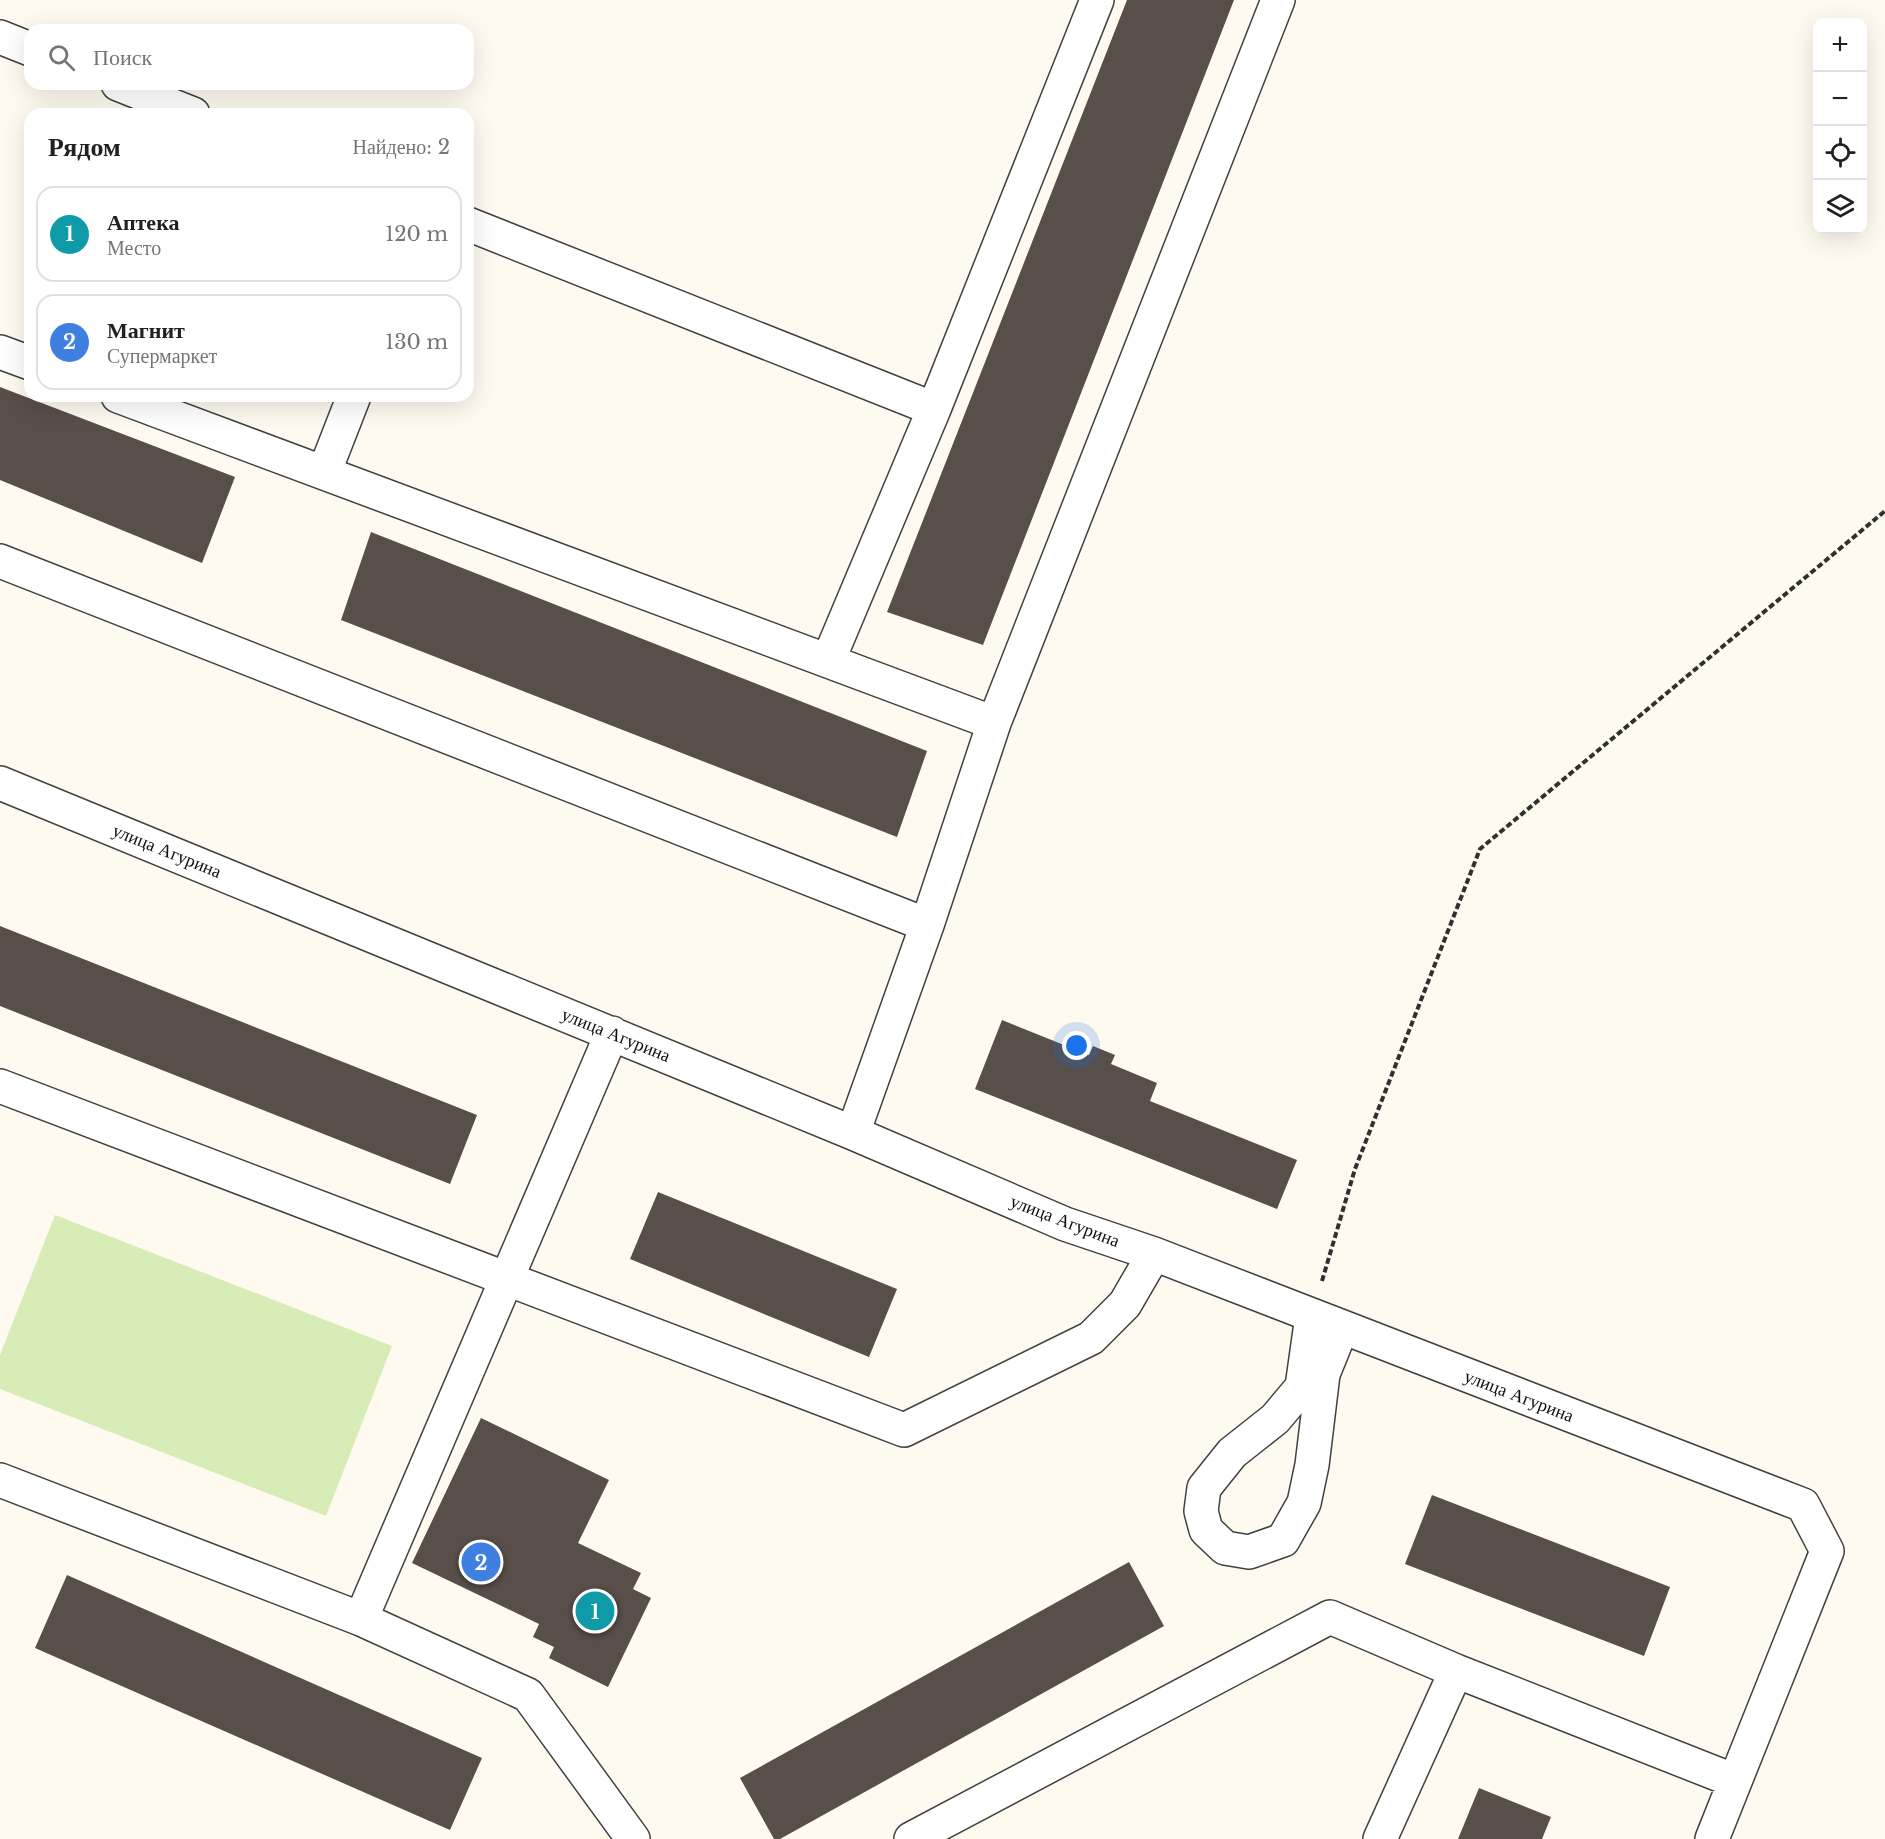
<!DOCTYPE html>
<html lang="ru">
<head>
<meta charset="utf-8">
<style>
  body { margin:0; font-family:"Libre Baskerville",serif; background:#f2f2f2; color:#202124 }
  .controls { position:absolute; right:18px; top:18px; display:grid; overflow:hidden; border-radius:12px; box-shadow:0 6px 24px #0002 }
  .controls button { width:54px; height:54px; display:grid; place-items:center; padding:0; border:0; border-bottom:2px solid #e0e0e0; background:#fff; color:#202124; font:30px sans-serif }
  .you { position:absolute; left:1077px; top:1046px; width:21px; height:21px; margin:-15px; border:4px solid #fff; border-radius:50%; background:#1a73e8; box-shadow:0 0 0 9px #1a73e833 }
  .badge { display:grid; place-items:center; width:39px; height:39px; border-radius:50%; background:#c61e39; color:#fff; font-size:20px; font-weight:700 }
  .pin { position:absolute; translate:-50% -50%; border:3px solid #fff; box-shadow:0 2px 6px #0006 }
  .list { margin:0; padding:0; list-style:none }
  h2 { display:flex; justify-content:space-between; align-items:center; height:78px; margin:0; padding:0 24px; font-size:26px }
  h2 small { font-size:20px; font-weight:400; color:#757577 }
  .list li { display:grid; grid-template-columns:39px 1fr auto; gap:18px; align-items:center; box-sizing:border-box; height:96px; margin:0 12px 12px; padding:0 12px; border:2px solid #e0e0e0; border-radius:18px }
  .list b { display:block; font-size:22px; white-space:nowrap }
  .list p { margin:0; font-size:20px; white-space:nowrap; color:#757577 }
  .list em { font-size:20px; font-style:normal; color:#757577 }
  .icon { flex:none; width:33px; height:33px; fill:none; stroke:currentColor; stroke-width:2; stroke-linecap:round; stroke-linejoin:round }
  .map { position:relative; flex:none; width:1885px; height:1839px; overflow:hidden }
  .search { position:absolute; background:#fff; box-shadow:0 6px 24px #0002; left:24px; top:24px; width:450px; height:66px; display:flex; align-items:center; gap:15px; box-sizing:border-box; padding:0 21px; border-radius:18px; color:#757577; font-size:22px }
  .panel { position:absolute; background:#fff; box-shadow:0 6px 24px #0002; left:24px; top:108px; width:450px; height:294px; border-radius:18px }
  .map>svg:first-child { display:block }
</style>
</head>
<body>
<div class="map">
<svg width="1885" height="1839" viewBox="0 0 1885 1839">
  <rect width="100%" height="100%" fill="#fffaef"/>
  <path fill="#d8ecb7" d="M55,1215L392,1346L326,1516L0,1389V1355Z"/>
  <path fill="#584e4a" d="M1127,0H1234L983,645L887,612Z
    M0,387L235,477L202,563L0,480Z
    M371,532L927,751L897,837L341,620Z
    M0,926L477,1115L450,1184L0,1006Z
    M1002,1020L1089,1055L1093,1046L1115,1055L1111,1064L1157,1083L1150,1101L1297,1160L1277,1209L975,1089Z
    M658,1192L897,1289L869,1357L630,1259Z
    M481,1418L609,1480L578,1543L641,1573L633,1589L651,1598L608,1687L549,1658L554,1647L533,1637L539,1624L412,1563Z
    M1432,1495L1670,1587L1644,1656L1405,1564Z
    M1129,1562L1164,1626L780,1839H774L740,1778Z
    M67,1575L482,1758L450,1830L35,1648Z
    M1479,1788L1551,1817L1542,1839H1458Z"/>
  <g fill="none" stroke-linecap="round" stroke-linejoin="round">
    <g stroke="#414141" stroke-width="36">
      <path id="minor" d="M0,37L30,49
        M118,84L193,114
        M468,224L934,409L1097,0
        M0,352L30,363
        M118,396L994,723
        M324,473L354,396
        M0,561L927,925L994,723L1278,0
        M828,661L934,409
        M0,783L853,1133L1065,1224L1154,1254L1803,1505L1827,1551L1712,1839
        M612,1033L361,1619L528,1695L633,1839
        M0,1086L904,1430L1091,1338L1125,1304L1154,1254
        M853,1133L927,925
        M1312,1316L1302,1387L1275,1419L1232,1453L1204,1488L1201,1511L1206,1530L1225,1548L1249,1552L1283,1540L1304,1503L1312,1465L1323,1374L1342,1327
        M0,1480L361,1619
        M911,1839L1330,1617L1456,1671L1735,1781
        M1380,1839L1456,1671"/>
    </g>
    <path stroke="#303030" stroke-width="4" stroke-dasharray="6 3" stroke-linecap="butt" d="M1322,1281L1355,1169L1480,849L1885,511"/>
    <use href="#minor" stroke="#fff" stroke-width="33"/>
  </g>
  <g text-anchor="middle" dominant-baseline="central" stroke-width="6" stroke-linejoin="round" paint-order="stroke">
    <g font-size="18" fill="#0e0e0e" stroke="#fff">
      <text transform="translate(167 851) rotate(22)">улица Агурина</text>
      <text transform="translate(616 1035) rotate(22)">улица Агурина</text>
      <text transform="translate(1065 1221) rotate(21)">улица Агурина</text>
      <text transform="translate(1519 1396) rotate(21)">улица Агурина</text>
    </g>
  </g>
</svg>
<div class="controls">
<button>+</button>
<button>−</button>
<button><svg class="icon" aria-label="locate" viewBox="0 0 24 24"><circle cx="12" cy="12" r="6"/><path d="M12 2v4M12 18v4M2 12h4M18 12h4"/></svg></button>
<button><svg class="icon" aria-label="layers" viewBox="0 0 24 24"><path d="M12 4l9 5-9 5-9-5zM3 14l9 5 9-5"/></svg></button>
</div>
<div class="you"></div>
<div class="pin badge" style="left:595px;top:1611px;background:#0f9aa8">1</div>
<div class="pin badge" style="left:481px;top:1562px;background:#3f7fe0">2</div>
<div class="search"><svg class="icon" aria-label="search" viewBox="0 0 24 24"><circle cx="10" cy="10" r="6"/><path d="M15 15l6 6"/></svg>Поиск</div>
<section class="panel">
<h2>Рядом<small>Найдено: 2</small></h2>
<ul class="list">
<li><span class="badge" style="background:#0f9aa8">1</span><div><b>Аптека</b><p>Место</p></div><em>120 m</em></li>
<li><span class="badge" style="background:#3f7fe0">2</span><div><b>Магнит</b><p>Супермаркет</p></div><em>130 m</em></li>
</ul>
</section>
</div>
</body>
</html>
